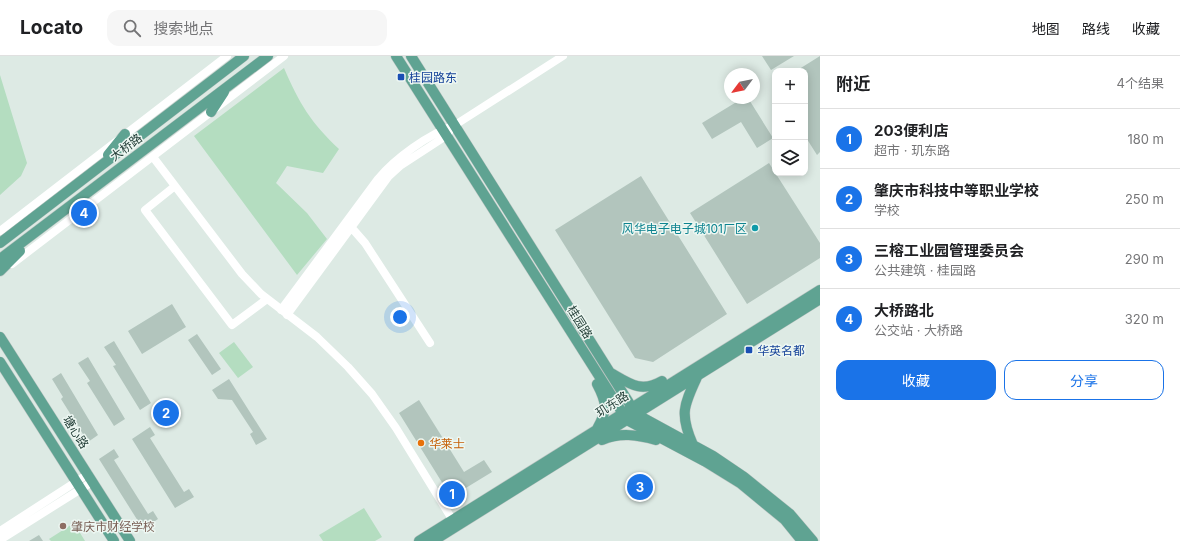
<!DOCTYPE html>
<html lang="zh">
<head>
<meta charset="utf-8">
<style>
  body { margin:0; font-family:Inter,"Noto Sans SC",sans-serif; background:#f6f6f6; color:#202124 }
  .controls { position:absolute; right:12px; top:12px; display:grid; overflow:hidden; border-radius:8px; box-shadow:0 2px 10px #0003 }
  .controls button { width:36px; height:36px; display:grid; place-items:center; padding:0; border:0; border-bottom:1px solid #e0e0e0; background:#fff; color:#202124; font:20px sans-serif }
  .compass { position:absolute; left:724px; top:12px; width:36px; height:36px; border-radius:50%; background:#fff; box-shadow:0 2px 10px #0003; rotate:238deg }
  .you { position:absolute; left:400px; top:261px; width:14px; height:14px; margin:-10px; border:3px solid #fff; border-radius:50%; background:#1a73e8; box-shadow:0 0 0 6px #1a73e833 }
  .badge { display:grid; place-items:center; width:26px; height:26px; border-radius:50%; background:#1a73e8; color:#fff; font-size:13px; font-weight:700 }
  .pin { position:absolute; translate:-50% -50%; border:2px solid #fff; box-shadow:0 1px 4px #0006 }
  .list { margin:0; padding:0; list-style:none }
  h2 { display:flex; justify-content:space-between; align-items:center; height:52px; margin:0; padding:0 16px; font-size:17px }
  h2 small { font-size:13px; font-weight:400; color:#757577 }
  .list li { display:grid; grid-template-columns:26px 1fr auto; gap:12px; align-items:center; box-sizing:border-box; height:60px; padding:0 16px; border-top:1px solid #e0e0e0 }
  .list b { display:block; font-size:15px; white-space:nowrap }
  .list p { margin:0; font-size:13px; white-space:nowrap; color:#757577 }
  .list em { font-size:13px; font-style:normal; color:#757577 }
  .actions { display:flex; gap:8px; padding:12px 16px }
  .actions a { flex:1; padding:9px 0; border:1px solid #1a73e8; border-radius:12px; text-align:center; font-size:14px; color:#1a73e8 }
  .actions .main { background:#1a73e8; color:#fff }
  .icon { flex:none; width:22px; height:22px; fill:none; stroke:currentColor; stroke-width:2; stroke-linecap:round; stroke-linejoin:round }
  .map { position:relative; flex:none; width:820px; height:485px; overflow:hidden }
  header { display:flex; align-items:center; gap:24px; box-sizing:border-box; height:56px; padding:0 20px; background:#fff; border-bottom:1px solid #e0e0e0 }
  header strong { font-size:19px }
  nav { display:flex; gap:22px; margin-inline-start:auto; font-size:14px }
  .search { width:280px; height:36px; background:#f6f6f6; display:flex; align-items:center; gap:10px; box-sizing:border-box; padding:0 14px; border-radius:12px; color:#757577; font-size:15px }
  main { display:flex }
  aside { flex:1; background:#fff }
  .map>svg:first-child { display:block }
</style>
</head>
<body>
<header>
<strong>Locato</strong>
<div class="search"><svg class="icon" aria-label="search" viewBox="0 0 24 24"><circle cx="10" cy="10" r="6"/><path d="M15 15l6 6"/></svg>搜索地点</div>
<nav><a>地图</a><a>路线</a><a>收藏</a></nav>
</header>
<main>
<div class="map">
<svg width="820" height="485" viewBox="0 0 820 485">
  <rect width="100%" height="100%" fill="#ddeae4"/>
  <path fill="#b4ddc0" d="M284,12C299,47 311,67 339,93L323,117L287,110L276,127L307,157L327,183L297,219L194,80Z
    M0,19L27,107L21,120L0,139Z
    M234,286L253,311L238,322L219,297Z
    M364,452L382,481L375,485H323L319,479Z
    M74,467L85,485H51L49,483Z"/>
  <path fill="#b2c5bd" d="M762,0H794L771,14Z
    M820,0V96L817,99L805,80V15H796Z
    M743,42H748L773,82L757,92L741,66L712,83L702,67Z
    M769,107L820,187V202L747,248L690,157Z
    M641,120L727,258L653,306L635,302L555,174Z
    M172,248L186,271L142,298L128,275Z
    M197,278L221,313L212,319L188,284Z
    M114,285L151,347L140,354L113,310L116,309L104,291Z
    M88,301L125,363L114,370L87,327L90,325L78,307Z
    M61,317L98,379L88,386L61,343L63,341L52,323Z
    M229,323L267,383L256,389L250,378L253,376L232,344L218,343L212,334Z
    M419,344L464,416L484,404L492,416L451,441L399,357Z
    M150,371L155,379L150,382L184,436L189,433L194,441L175,452L132,383Z
    M114,393L119,401L114,404L148,458L153,455L158,463L143,473L99,403Z
    M39,479L43,485H29Z"/>
  <g fill="none" stroke-linecap="round" stroke-linejoin="round">
    <g stroke="#bcc4c2" stroke-width="11">
      <path id="major" d="M396,0L627,364L706,406L740,427L785,464L802,485
        M411,0L636,358L713,400L744,421L790,458L813,485
        M211,56L224,36
        M108,99L125,78
        M0,187L244,0
        M0,203L268,0
        M0,215L20,195
        M0,281L130,485
        M0,306L114,485
        M611,317C630,328 641,337 662,325
        M597,328C607,347 608,354 597,373
        M602,384C620,376 638,379 656,384
        M693,389C679,357 684,349 698,319
        M419,485L820,234
        M433,485L820,243"/>
    </g>
    <path stroke="#fff" stroke-width="8" d="M153,101L242,218L261,238L317,281L348,311L372,338L396,372L455,468
      M175,130L145,154L232,269L267,243
      M351,171L365,187L430,287
      M0,175L227,0
      M12,208L284,0
      M281,254L378,123C395,102 429,78 455,69L563,0
      M287,259L389,120L400,110L446,80L449,76
      M0,475L88,418
      M0,484L92,426"/>
    <use href="#major" stroke="#5fa392" stroke-width="10"/>
  </g>
  <g fill="#1a4fb4" stroke="#edf7f2" stroke-width="1.5">
    <rect x="397" y="17" width="8" height="8" rx="2"/>
    <rect x="745" y="290" width="8" height="8" rx="2"/>
  </g>
  <circle fill="#0f9aa8" stroke="#edf7f2" stroke-width="1.5" cx="755" cy="172" r="4"/>
  <circle fill="#e8710a" stroke="#edf7f2" stroke-width="1.5" cx="421" cy="387" r="4"/>
  <circle fill="#8d6e63" stroke="#edf7f2" stroke-width="1.5" cx="63" cy="470" r="4"/>
  <g text-anchor="middle" dominant-baseline="central" stroke-width="3" stroke-linejoin="round" paint-order="stroke">
    <g font-size="12" fill="#164399" stroke="#edf7f2" text-anchor="start">
      <text x="409" y="21">桂园路东</text>
      <text x="757" y="294">华英名都</text>
    </g>
    <g font-size="12" fill="#1e3a33" stroke="#edf7f2">
      <text transform="translate(126 91) rotate(-37)">大桥路</text>
      <text transform="translate(580 266) rotate(58)">桂园路</text>
      <text transform="translate(612 348) rotate(-33)">玑东路</text>
      <text transform="translate(76 376) rotate(57)">塘心路</text>
    </g>
    <g font-size="12" fill="#0d838f" stroke="#edf7f2" text-anchor="end">
      <text x="747" y="172">风华电子电子城101厂区</text>
    </g>
    <g font-size="12" fill="#c56008" stroke="#edf7f2" text-anchor="start">
      <text x="429" y="387">华莱士</text>
    </g>
    <g font-size="12" fill="#785e54" stroke="#edf7f2" text-anchor="start">
      <text x="71" y="470">肇庆市财经学校</text>
    </g>
  </g>
</svg>
<div class="controls">
<button>+</button>
<button>−</button>
<button><svg class="icon" aria-label="layers" viewBox="0 0 24 24"><path d="M12 4l9 5-9 5-9-5zM3 14l9 5 9-5"/></svg></button>
</div>
<svg class="compass" viewBox="-18 -18 36 36"><path d="M0-13l5 13h-10z" fill="#e53935"/><path d="M0 13l5-13h-10z" fill="#757577"/></svg>
<div class="you"></div>
<div class="pin badge" style="left:452px;top:438px">1</div>
<div class="pin badge" style="left:166px;top:357px">2</div>
<div class="pin badge" style="left:640px;top:431px">3</div>
<div class="pin badge" style="left:84px;top:157px">4</div>
</div>
<aside>
<h2>附近<small>4个结果</small></h2>
<ul class="list">
<li><span class="badge">1</span><div><b>203便利店</b><p>超市 · 玑东路</p></div><em>180 m</em></li>
<li><span class="badge">2</span><div><b>肇庆市科技中等职业学校</b><p>学校</p></div><em>250 m</em></li>
<li><span class="badge">3</span><div><b>三榕工业园管理委员会</b><p>公共建筑 · 桂园路</p></div><em>290 m</em></li>
<li><span class="badge">4</span><div><b>大桥路北</b><p>公交站 · 大桥路</p></div><em>320 m</em></li>
</ul>
<div class="actions"><a class="main">收藏</a><a>分享</a></div>
</aside>
</main>
</body>
</html>
